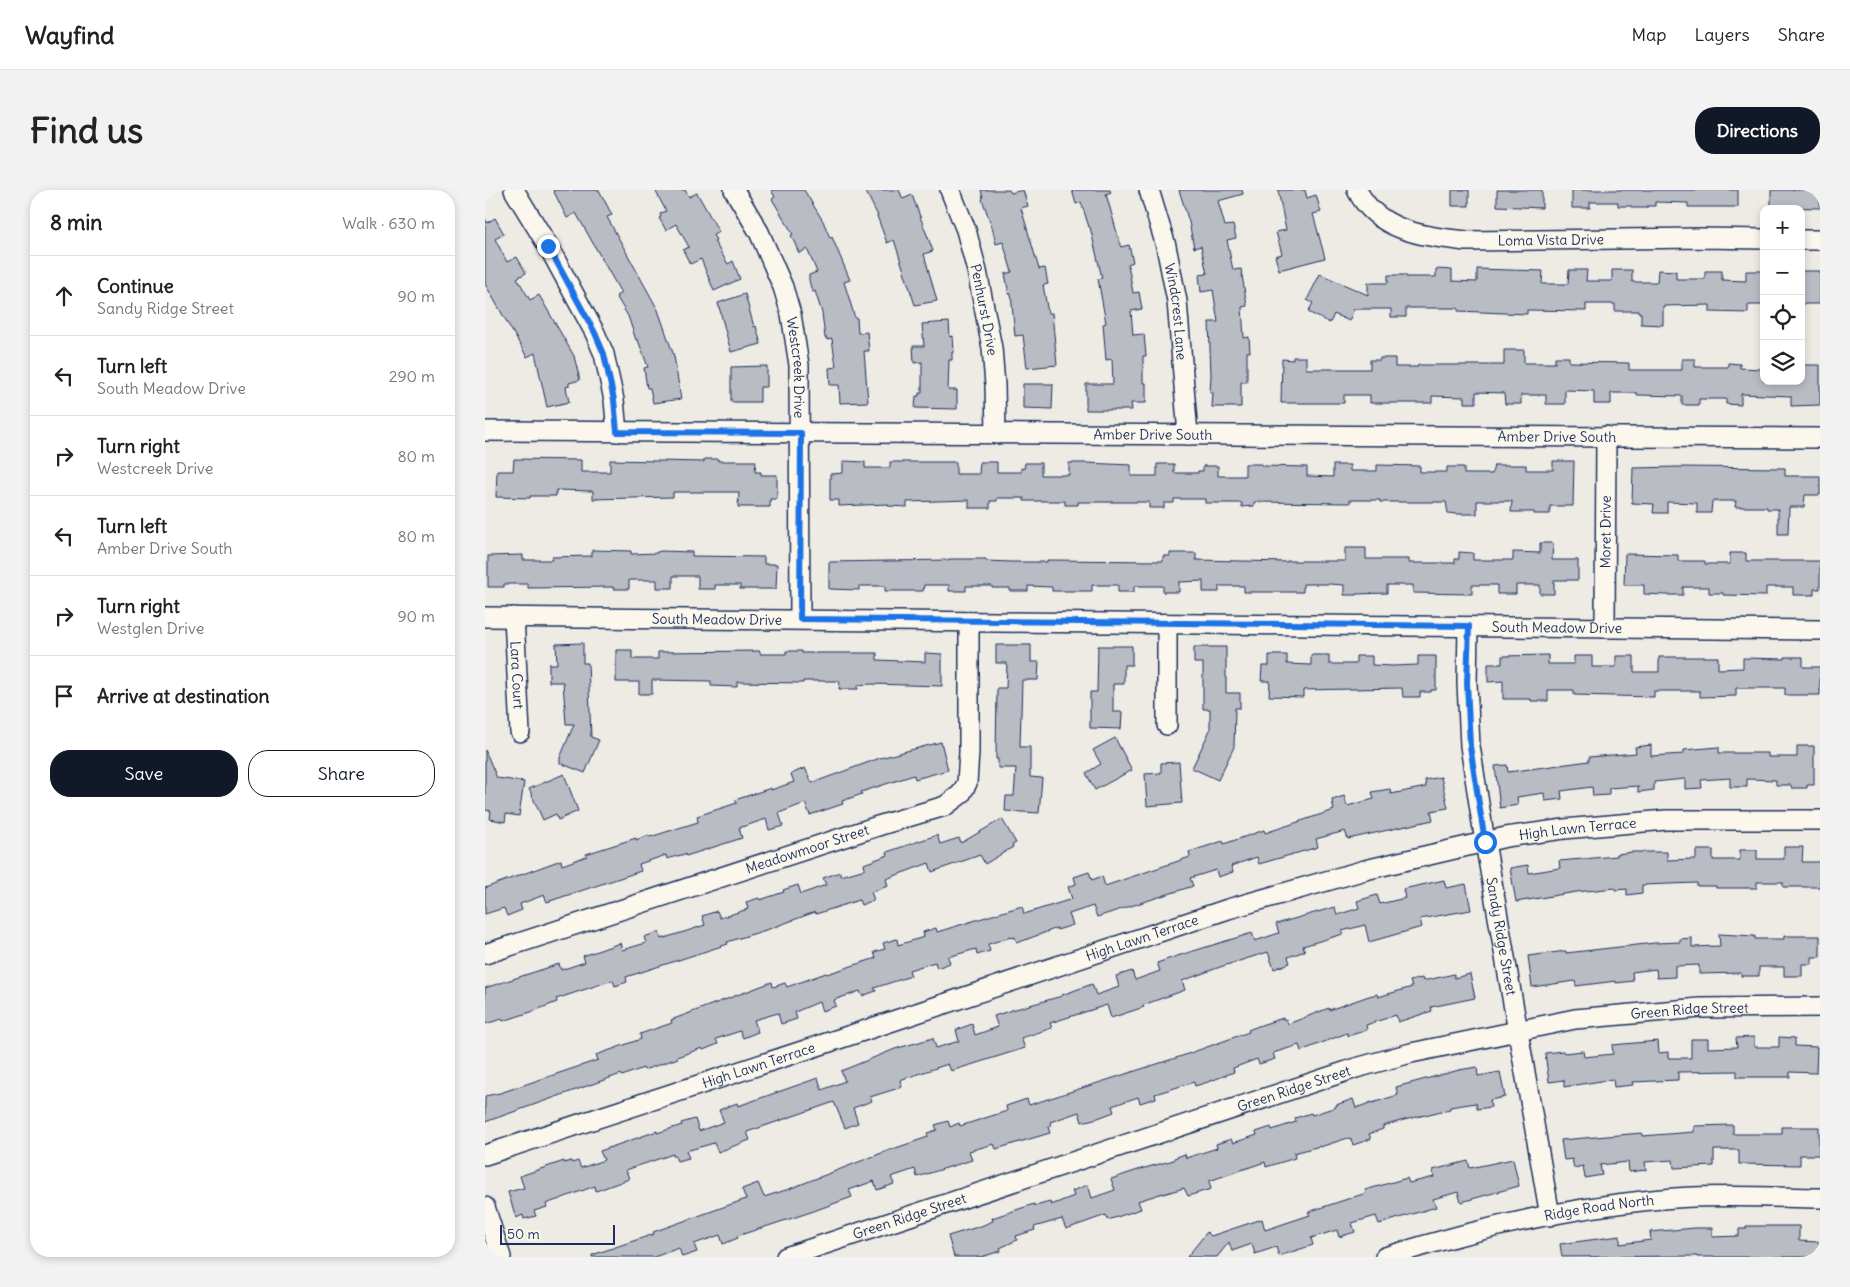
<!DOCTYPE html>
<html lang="en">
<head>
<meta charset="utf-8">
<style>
  body { margin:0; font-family:Delius,sans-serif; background:#f2f2f2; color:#222 }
  .controls { position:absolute; right:15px; top:15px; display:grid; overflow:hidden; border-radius:10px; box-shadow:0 2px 8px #0003 }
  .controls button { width:45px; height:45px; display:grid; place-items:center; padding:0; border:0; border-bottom:1px solid #e0e0e0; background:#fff; color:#222; font:25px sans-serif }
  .scale { position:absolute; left:15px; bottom:12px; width:115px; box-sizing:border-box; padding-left:5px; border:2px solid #1b2f5e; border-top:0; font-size:14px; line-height:18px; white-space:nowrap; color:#1b2f5e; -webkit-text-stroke:4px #fbf7ec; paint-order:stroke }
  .stop { position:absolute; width:15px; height:15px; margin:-11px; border:4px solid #1a73e8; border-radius:50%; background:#fff }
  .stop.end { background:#1a73e8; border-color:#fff; box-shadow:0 1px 5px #0008 }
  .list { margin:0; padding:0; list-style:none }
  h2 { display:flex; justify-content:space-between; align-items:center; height:65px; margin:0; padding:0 20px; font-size:21px }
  h2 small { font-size:16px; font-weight:400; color:#767676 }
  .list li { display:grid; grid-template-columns:32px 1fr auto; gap:15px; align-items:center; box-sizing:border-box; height:80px; padding:0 20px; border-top:1px solid #e0e0e0 }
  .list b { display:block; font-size:19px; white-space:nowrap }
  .list p { margin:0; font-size:16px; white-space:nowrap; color:#767676 }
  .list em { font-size:16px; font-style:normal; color:#767676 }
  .actions { display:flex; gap:10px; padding:15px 20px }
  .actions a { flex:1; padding:11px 0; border:1px solid #111827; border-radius:20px; text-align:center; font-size:18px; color:#111827 }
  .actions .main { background:#111827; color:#fff }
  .icon { flex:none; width:28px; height:28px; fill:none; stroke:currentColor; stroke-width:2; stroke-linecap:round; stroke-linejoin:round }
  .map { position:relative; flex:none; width:1335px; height:1067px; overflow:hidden; border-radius:20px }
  header { display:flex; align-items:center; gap:30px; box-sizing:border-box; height:70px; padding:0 25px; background:#fff; border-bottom:1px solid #e0e0e0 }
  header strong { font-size:24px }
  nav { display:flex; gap:28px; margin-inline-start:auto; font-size:18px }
  .intro { display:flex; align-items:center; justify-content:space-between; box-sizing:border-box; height:120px; padding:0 30px }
  h1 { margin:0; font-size:35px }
  .button { padding:12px 22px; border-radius:20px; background:#111827; color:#fff; font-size:18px; font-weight:700 }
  main { display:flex; gap:30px; padding:0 30px }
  aside { flex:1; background:#fff; border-radius:20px; box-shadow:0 2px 8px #0003 }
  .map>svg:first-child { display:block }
</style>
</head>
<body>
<header>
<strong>Wayfind</strong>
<nav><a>Map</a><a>Layers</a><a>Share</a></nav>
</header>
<div class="intro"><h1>Find us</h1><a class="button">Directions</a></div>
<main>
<aside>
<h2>8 min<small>Walk · 630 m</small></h2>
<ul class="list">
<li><svg class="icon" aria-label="ahead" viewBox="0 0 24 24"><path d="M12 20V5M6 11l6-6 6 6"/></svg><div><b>Continue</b><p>Sandy Ridge Street</p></div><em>90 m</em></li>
<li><svg class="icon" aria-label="left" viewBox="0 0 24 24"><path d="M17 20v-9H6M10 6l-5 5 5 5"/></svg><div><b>Turn left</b><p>South Meadow Drive</p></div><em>290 m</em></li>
<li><svg class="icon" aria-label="right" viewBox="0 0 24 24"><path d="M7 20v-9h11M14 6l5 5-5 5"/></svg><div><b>Turn right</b><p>Westcreek Drive</p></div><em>80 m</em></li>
<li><svg class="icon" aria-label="left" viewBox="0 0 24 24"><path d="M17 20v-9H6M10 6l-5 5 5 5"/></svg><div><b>Turn left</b><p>Amber Drive South</p></div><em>80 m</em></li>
<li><svg class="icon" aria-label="right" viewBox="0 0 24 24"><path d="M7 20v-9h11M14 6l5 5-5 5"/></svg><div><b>Turn right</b><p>Westglen Drive</p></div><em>90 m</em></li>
<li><svg class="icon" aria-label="arrive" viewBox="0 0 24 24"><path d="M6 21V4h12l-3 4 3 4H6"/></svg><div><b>Arrive at destination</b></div></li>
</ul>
<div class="actions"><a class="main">Save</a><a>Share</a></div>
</aside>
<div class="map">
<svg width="1335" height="1067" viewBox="0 0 1335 1067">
  <rect width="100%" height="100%" fill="#eeebe4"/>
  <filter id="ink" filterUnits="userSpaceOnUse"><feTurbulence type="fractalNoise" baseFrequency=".02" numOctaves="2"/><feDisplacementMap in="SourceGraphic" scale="10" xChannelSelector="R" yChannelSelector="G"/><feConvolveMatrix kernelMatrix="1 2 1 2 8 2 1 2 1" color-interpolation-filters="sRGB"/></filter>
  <g filter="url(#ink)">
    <path fill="#b9bcc3" stroke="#1b2f5e" d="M68,0H114L127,25L122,27L173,120L189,166L196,209L168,213L165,198H162L159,178L163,177L153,150H151L143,126L131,106L136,103L91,23L82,28Z
      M170,0H200L204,7L212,3L234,42L228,45L231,50L229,51L243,74L248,71L255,89L229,101L216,69L205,74L198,60L204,57L191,34L181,40L174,28L176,27L175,24L181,21Z
      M286,0H319L338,31L345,48L347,47L365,90L359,92L370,128H372L373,143L382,142L384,161H379L383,212L355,213L354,195H345L344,178L351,177L347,149L342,150V148H340L337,123L330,101L327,102L324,90V85L332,82L322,59L314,63L306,45L308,44L287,9L290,7Z
      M380,0H414L418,9L427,5L448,61L439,64L452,111L430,115L409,50L402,53L392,26H393Z
      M496,0H524L526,3L538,0L543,16L536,18L554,79L560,78L563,94L558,95L563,123H567L572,175L542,178L538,145L530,146L526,104H524L520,84L527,82L518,52L511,54L507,37L497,9L498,8Z
      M587,0H625L626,2L621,4L636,57L644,55L648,72L643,74L648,103L654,102L657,119L646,121L648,145L659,144L661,166H658V193H661V213H646L647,220H601V194H628L627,169L621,170L618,134L621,133L613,89L617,88L605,37H604L596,12L591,14Z
      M694,0H757L758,4L733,11L740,36L748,35L751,48L742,50L748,80L756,79L762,116L757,117L759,148L764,147L765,162H762V192H756V217H727L728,203H725L726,185L724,132H733L728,100L716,102L714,85L722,84L716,56L709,58L704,32Z
      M793,0H820L822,8L831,5L836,22L828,24L840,68L794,80L790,66L797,64L791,42L801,40Z
      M967,0H984V16H967Z
      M1012,0H1057V18L1012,16Z
      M1087,0H1253V17H1203V13L1170,12V16H1162V18H1147V16H1133V12H1105V18H1087Z
      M1286,0H1335V18L1286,17Z
      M0,28L2,33L10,28L19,44L10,49L22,72L32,67L41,83L32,88L45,110L54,105L89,166L95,190L84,193V196L81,197L84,212L62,217L50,163L42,167L0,94Z
      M951,79L967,80V91L992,92V79L1058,81L1057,94H1083L1084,80H1102L1101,91H1127V80H1147V92H1172L1173,80L1191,81V89H1220V81H1237V90L1261,91V81H1279V115H1263V123L1225,122V115L1178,116V135L1156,134V123H1154V121H1130V114H1101V121L1042,120V124L973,121V118H921V127H906V119H869L864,131L849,124L845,133L823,122L828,113L822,110L835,84L883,105V93H903V85H921V87H951Z
      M1316,81H1335V114H1316Z
      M260,104L269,137L271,136L276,154L246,162L233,113Z
      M464,132L465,147L468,146L469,162H467V170H464L463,200H472V219L430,218L431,206H434V203H437V172L429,173L428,156H439L437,134Z
      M1019,160H1039V173H1070V167H1084V172L1144,173V180H1197V169H1210V177H1243V173L1255,174V178L1278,179V191H1316V175H1335V215L1306,216V206L1256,204V215L1241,214V209H1214V215H1197V206L1152,205V203H1126V214H1109V201L1080,200V214H1061V205H1036V214H1020L1019,203L991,202V213H979V207L947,206V213H885V205H859V213H796L797,169L808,170V167H821V179H885V170H895V168H910V177H933V175H1019Z
      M282,176V197H275V212H246V177Z
      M538,194H568L567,219L538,218Z
      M29,269L96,270V282H125V270L219,272V269H233V271H271L270,282H276V285H292V309H285V317H253L254,302H188V307L108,309V301L71,300V306H45V308L11,307L12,281H28Z
      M358,271L380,272V278H405V272H471V284H494L495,272H512V282H536V278L539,279L540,273H556V285H584V273H601L646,275V286H672V274H689V283H713V281H718V276H733V286H760V274H777V276L822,277V286L848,287V275H865V281H892V275L935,276V282H962V277H979V284H1007L1009,275H1041V280H1068V271H1089L1088,316H1065V324H1049V322H1026L1027,311H992V324H971L963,323L961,312H895V310H865V313L769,312V316L757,317V313H720V309H689V313H679V318H664V312H593V315H580V311H539V308H512V311H505V318H484V310L422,312V317L403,316V314L354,316V310H345V284L358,283Z
      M1193,277L1300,278V286H1335V305H1320L1319,317H1304L1303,344H1293V319H1282V317H1250L1251,311H1227L1226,323H1212V313L1182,312V323H1168L1169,314L1147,313L1148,278Z
      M1055,353H1068L1067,370H1093V390H1069V404H1055V395H1031V404H1012V395H987V404L928,403V395H902V403L871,404V405H859V395L844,394H818V402H759V396H734V402H718V391L694,392V402H678V396H649V402H633V395H607V401H567V397L543,396V401H525V398H507V396H481V401H464V395H439L438,401H400V396H374V400L344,399V372L464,370V369H501V371L527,372H562V370L678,371V366H685V363H711V370L802,372V371H860V358H881V369H924V373H970V369H974V362L988,363V370H1028V362L1055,363Z
      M107,360L146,361V364L172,363V362L176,361L207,362V366L279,367V374H292L291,399H255V395H230V399H213V386H188V398H172V390H144V399H128V397L43,398V394H19V397H3V366L38,365V370H67V367L107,366Z
      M1245,363H1261V371H1335V399H1329V405H1308V397H1281V406L1238,405V403H1224V397H1198V405H1181L1159,404V395H1139L1140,364L1193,365V371H1220V374H1245Z
      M98,453V473H103L106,547L114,550L100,583L75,573V568L89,534H81L78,492H64V474H72L71,454Z
      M511,455H546V472H554L553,490H537L535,557H545V587L557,588L554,623L520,621L521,606H529L531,578H513V569H511L512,498H521L522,473H511Z
      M613,456H647V475H639V494H628V522H637L636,539L605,538V502H612Z
      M709,457H741V503H755V518H750L749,557L733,590L707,578L725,540V519H718V473H709Z
      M131,460H147V469H173V462L275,461V464H301V461H317V463H392V470L440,472V463L457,464V496L386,494L373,495V499H354L355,491H318V493L252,492V497L226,496V491L167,490V504H154V492H131Z
      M784,465H802V474L826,475V465H844V474H871V466H887V475L907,476L933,475V466H951V500H946V502H935V507H918L917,498L818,500V507L784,506L785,491H776L777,476H784Z
      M1063,465V474H1089V466H1107V477H1131V466H1149V482H1174V467H1233V479L1258,478V468L1300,469V467H1318V477H1335V505H1300V498H1251V506L1215,507V501H1169V507L1089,505V500H1063V511H1046V509H1018V491L1003,492V474H1017V466Z
      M630,548L647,580L610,600L601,583L616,574L608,560Z
      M456,552L463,580L430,589L429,585L376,602L377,604L357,611L358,614L325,625L320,613L294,623L298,636L284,640L281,629L254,638L257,648L201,666L200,664L182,669L181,665L154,674L156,681L62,712L59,705L35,714L37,720L22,726L19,718L0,724V698L76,670L77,675L102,666L101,664L151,648V650L164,645L165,647L213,632L212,626L252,613L250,610L286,598V600L309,592L306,584L320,578L327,593L395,568Z
      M1166,555V566L1199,564V560L1234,557V563H1283V567H1312V556H1329V595H1322V598H1306V595H1291V590L1262,589V597H1245V588L1216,590L1217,598L1200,599V589L1169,592V600L1153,602V596L1124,598V605L1108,606L1107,597L1076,601L1077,609L1060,611L1059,603L1032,607L1033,615L1015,618L1010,576L1022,575L1023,582L1104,571V567L1151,563L1150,557Z
      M0,560L12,588L39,592L34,626L21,624L20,632L5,629L6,621L0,620Z
      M694,572L697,613L662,616L660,584L676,583V573Z
      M79,584L93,621L73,630L71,624L58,630L44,599Z
      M956,587L963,618L946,621L948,630L863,649L860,641L831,649L833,657L774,674L772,667L746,676L748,682L733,687L731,680L705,688L708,696L612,727L608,716L584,724L588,735L572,740V738L532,753L530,747L527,748L526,747L503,754L505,761L492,765L491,759L463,767L465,773L452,778L450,772L424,780L426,786L389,798L391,801L377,806L375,801L349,810L351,816L337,821L334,812L310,822L312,829L296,834L293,823L269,830L273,842L258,848L255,841L231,849L233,854L218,860L217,858L192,867L193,868L159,880L158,878L137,886L136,884L0,932V906L15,903L113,870L111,865L156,849L155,844L187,833L186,830L287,792L288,797L300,793L302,797L341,783L342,784L391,768L389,762L400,759L398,753L412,749L413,755L439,747L438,742L451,738L452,742L537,716L539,724L587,709L583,697L591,694L589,687L604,682L607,690L617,686L620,696L705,667L704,662L738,651L739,654L779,640L780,643L849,620L847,610L859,606L862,616L889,609L887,602L905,599L906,604L941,597L940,590Z
      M517,629L531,653L527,655L528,657L500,674L495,665L447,682L444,673L401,689L403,696L386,702L389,710L376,715L374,710L331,724L330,722L284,739L242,752L243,754L141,787L142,792L130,796L128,790L71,809L72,812L46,822L18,831L17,829L0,834V798L74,774L76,780L100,772L98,766L135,753L137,760L161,753L159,747L174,742L176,749L202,741L220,735L217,726L232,721L235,728L263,719L261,712L274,708L275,710L299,702L298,700L313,695L316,704L341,695L338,688L355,682L356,686L380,679L379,674L403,665L402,662L452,645L455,654L474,648L476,653Z
      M1299,657H1318L1317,672H1335V697H1298V692H1272V698H1231V696H1212V693L1157,695V703L1142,705V699L1130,700V698L1091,702L1031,712L1025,678L1043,675L1044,683L1075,678L1074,671L1132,666V664L1147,662H1182V670L1211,669V660H1228V670H1255V660H1272V669H1299Z
      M959,690L961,698L981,694L986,720L935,729L937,737L884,752L880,735L857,741L858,744L818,756L820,761L803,767L805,773L789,779L783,762L735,777L697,791L700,800L658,815L659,817L626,828L622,815L565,833L567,838L536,848L540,858L466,881L463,874L415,890L417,897L385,907L387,911L368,918L373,933L360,938L349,912L262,942L265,950L233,962L229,953L201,961L204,968L192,971L190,966H188V964L141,980L144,989L111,1001L110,996L61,1014L62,1017L49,1021L51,1026L39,1029L38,1025L31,1028L23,1002L39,998L35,986L79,971V973L86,971L87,973L93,971L96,978L119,970L115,961L172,941V943L197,935L196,933L210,929L214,941L239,932L234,920L252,913L253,916L333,888L337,900L360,891L356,881L410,859L448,848L451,858L474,851L471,840L487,834L490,845L513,837L509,826L527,820L577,806V805L607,794L611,805L634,797L631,786L647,781L650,790L675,781L672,773L689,767L767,743L770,751L794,743L791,734L850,717L852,725L874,718L872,711L892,705L895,714L920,708L918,699Z
      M1234,744L1270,746V749H1299V746H1335V767H1327V774H1317V786H1299V777H1274V786H1256V783L1214,784V775L1190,776V787L1172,788L1171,779L1147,782L1148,791L1131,793V791L1091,796L1090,791L1047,797L1043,766L1081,761V763L1170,753L1195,752V749L1207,748V757L1235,756Z
      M969,784V788L985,784L990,808L946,817L947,821L913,832L911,825L881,835L882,840L863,846L862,843L816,861L814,855L788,863L790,869L774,874L772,869L748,878L749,882L723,892L710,896L709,892L670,904L671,908L655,913L653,907L627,916L629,922L613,928L597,932L594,922L565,932L566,936L563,937L565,943L511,959L509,954L484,961L487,970L432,987L430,979L406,987L409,994L392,1000L389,991L364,1000L367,1007L326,1022L252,1046L253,1048L238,1054L235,1045L209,1054L212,1062L197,1067L194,1058L169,1067H107V1065L169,1044L168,1042L261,1009L257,999L273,993L279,1007L304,999L402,961L443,947L442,943L452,940L450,935L463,931L465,937L474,933L475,936L522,921L521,916L542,909L544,915L697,866L764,842L763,840L776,835L798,828L799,830L801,829L803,834L844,818V820L884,806L892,804L893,807L927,797L925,791L937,788L938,791Z
      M1269,847V857H1294V847L1310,848V856L1332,857L1331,883L1305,882V887H1252V881L1193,882V890L1147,892L1148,895L1129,897L1128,889L1079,897V890L1064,892L1060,863L1078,861L1079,863L1098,861L1099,867L1128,864L1127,855L1173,851L1174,863L1183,862V868H1206V849H1223V858L1252,857L1251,848Z
      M992,877L993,886L1015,882L1020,907L1005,910L1006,917L992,919L991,913L965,917V919L919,930L898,936V939L884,944L886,949L868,955L866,949L863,948L835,957V956L809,963L810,968L781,977L780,972L724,991L726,999L703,1006L699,998L678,1004V1003L653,1011L656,1019L623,1030L621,1025L581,1039L577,1029L549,1037L550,1040L531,1046L532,1050L515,1058L516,1061L496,1067H469L463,1046L496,1036L508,1031L507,1028L549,1014L550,1016L565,1012L566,1015L589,1006L587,1001L603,995L607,1008L630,1000L626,989L656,979L689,970V968L700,964L701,968L732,958L731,954L746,949L748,953L772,945L771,942L786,937L787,940L811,932L810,928L826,923L827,925L851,917V915L868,909L871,918L887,912V913L913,905L911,897L974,880Z
      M1248,935V944H1297V937H1334V965H1315V975L1254,974V960H1229V976L1189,978L1188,970L1160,972L1161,980L1144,982L1143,972L1115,975L1117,985L1100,988L1098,976L1089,978L1087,969L1079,970L1076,950L1157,943V946L1209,942V936Z
      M1028,969L1034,996L976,1012L973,1002L948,1009L951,1017L894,1034L891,1026L867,1033L870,1042L854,1047L852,1040L826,1048L828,1055L794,1066L791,1057L770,1064L767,1054L747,1061L744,1052L732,1067H702L722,1042L726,1046L777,1029L780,1040L825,1025L823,1022L881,1003L880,1000L922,988L924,993L949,987L948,980L983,971L985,978Z
      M1261,1036H1314V1051L1334,1052V1067H1212V1066L1077,1067L1075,1054L1135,1046V1054L1166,1050L1165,1042L1210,1038H1227V1047L1254,1046V1039H1261Z"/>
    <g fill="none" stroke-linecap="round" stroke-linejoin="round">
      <g stroke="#1b2f5e" stroke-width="22">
        <g id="street">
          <path d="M29,0L63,56L110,143L119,164L129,210L132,242"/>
          <path id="s1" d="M249,0L274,42L298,97L306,124L314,175L315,429"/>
          <path id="s2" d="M465,0L481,40L492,81L507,158L510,195L511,244"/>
          <path id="s3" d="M664,0L681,56L692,111L703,245"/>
          <path id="s4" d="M872,0C893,42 939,46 981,51L1215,48L1279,49"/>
          <path d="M1316,50H1335"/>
          <path id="s5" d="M0,241L1335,248"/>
          <path id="s6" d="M0,427L1335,440"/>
          <path id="s7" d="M29,427L35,542"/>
          <path d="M682,434V535"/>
          <path id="s8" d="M983,437L982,493L985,556L1000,652L1065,1026"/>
          <path id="s9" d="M1120,438L1121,246"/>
          <path id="s10" d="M0,764L396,635L460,616L476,604L482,593L484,562V432"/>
          <path id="s11" d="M0,965L372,843L743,719L880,680L1021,647L1079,639L1181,630H1335"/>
          <path d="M0,1017L16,1067"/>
          <path id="s12" d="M301,1067L871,878L926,863L1090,829L1215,818L1335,817"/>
          <path id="s13" d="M900,1067C994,1038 1092,1015 1190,1008C1238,1005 1287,1007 1335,1008"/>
        </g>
      </g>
      <use href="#street" stroke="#fbf7ec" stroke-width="19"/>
    </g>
  </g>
  <g fill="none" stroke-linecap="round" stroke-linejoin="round" filter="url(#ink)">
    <path stroke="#1a73e8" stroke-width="6" d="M63,56L110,143L119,164L129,210L132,242L316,243L315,429L984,436L982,493L985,556L1000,652"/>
  </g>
  <g text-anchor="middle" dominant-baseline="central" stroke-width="4.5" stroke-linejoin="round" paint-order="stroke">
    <g font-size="14" fill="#1b2f5e" stroke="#fbf7ec">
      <text stroke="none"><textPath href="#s4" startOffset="211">Loma Vista Drive</textPath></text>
      <text stroke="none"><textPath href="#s2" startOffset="125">Penhurst Drive</textPath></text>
      <text stroke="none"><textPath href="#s3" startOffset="125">Windcrest Lane</textPath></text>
      <text stroke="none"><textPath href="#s1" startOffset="191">Westcreek Drive</textPath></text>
      <text stroke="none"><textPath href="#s5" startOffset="668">Amber Drive South</textPath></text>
      <text stroke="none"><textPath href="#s5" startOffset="1072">Amber Drive South</textPath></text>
      <text stroke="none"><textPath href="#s9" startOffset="96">Moret Drive</textPath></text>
      <text stroke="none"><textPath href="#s6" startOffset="232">South Meadow Drive</textPath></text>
      <text stroke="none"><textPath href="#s6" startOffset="1072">South Meadow Drive</textPath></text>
      <text stroke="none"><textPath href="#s7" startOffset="58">Lara Court</textPath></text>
      <text stroke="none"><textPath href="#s11" startOffset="1142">High Lawn Terrace</textPath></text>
      <text stroke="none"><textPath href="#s10" startOffset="339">Meadowmoor Street</textPath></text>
      <text stroke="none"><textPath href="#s11" startOffset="692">High Lawn Terrace</textPath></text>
      <text stroke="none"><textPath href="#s8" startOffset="312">Sandy Ridge Street</textPath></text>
      <text stroke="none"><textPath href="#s12" startOffset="940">Green Ridge Street</textPath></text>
      <text stroke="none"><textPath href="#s11" startOffset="288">High Lawn Terrace</textPath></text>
      <text stroke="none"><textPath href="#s12" startOffset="535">Green Ridge Street</textPath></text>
      <text stroke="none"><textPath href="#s13" startOffset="220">Ridge Road North</textPath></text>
      <text stroke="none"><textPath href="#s12" startOffset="130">Green Ridge Street</textPath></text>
    </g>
  </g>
</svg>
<div class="controls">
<button>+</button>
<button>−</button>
<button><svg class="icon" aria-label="locate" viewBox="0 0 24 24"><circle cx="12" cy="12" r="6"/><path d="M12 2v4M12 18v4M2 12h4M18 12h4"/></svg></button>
<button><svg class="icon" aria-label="layers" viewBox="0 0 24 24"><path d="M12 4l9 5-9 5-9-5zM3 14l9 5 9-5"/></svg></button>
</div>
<div class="scale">50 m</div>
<div class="stop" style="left:1000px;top:652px"></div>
<div class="stop end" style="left:63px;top:56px"></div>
</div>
</main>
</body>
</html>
